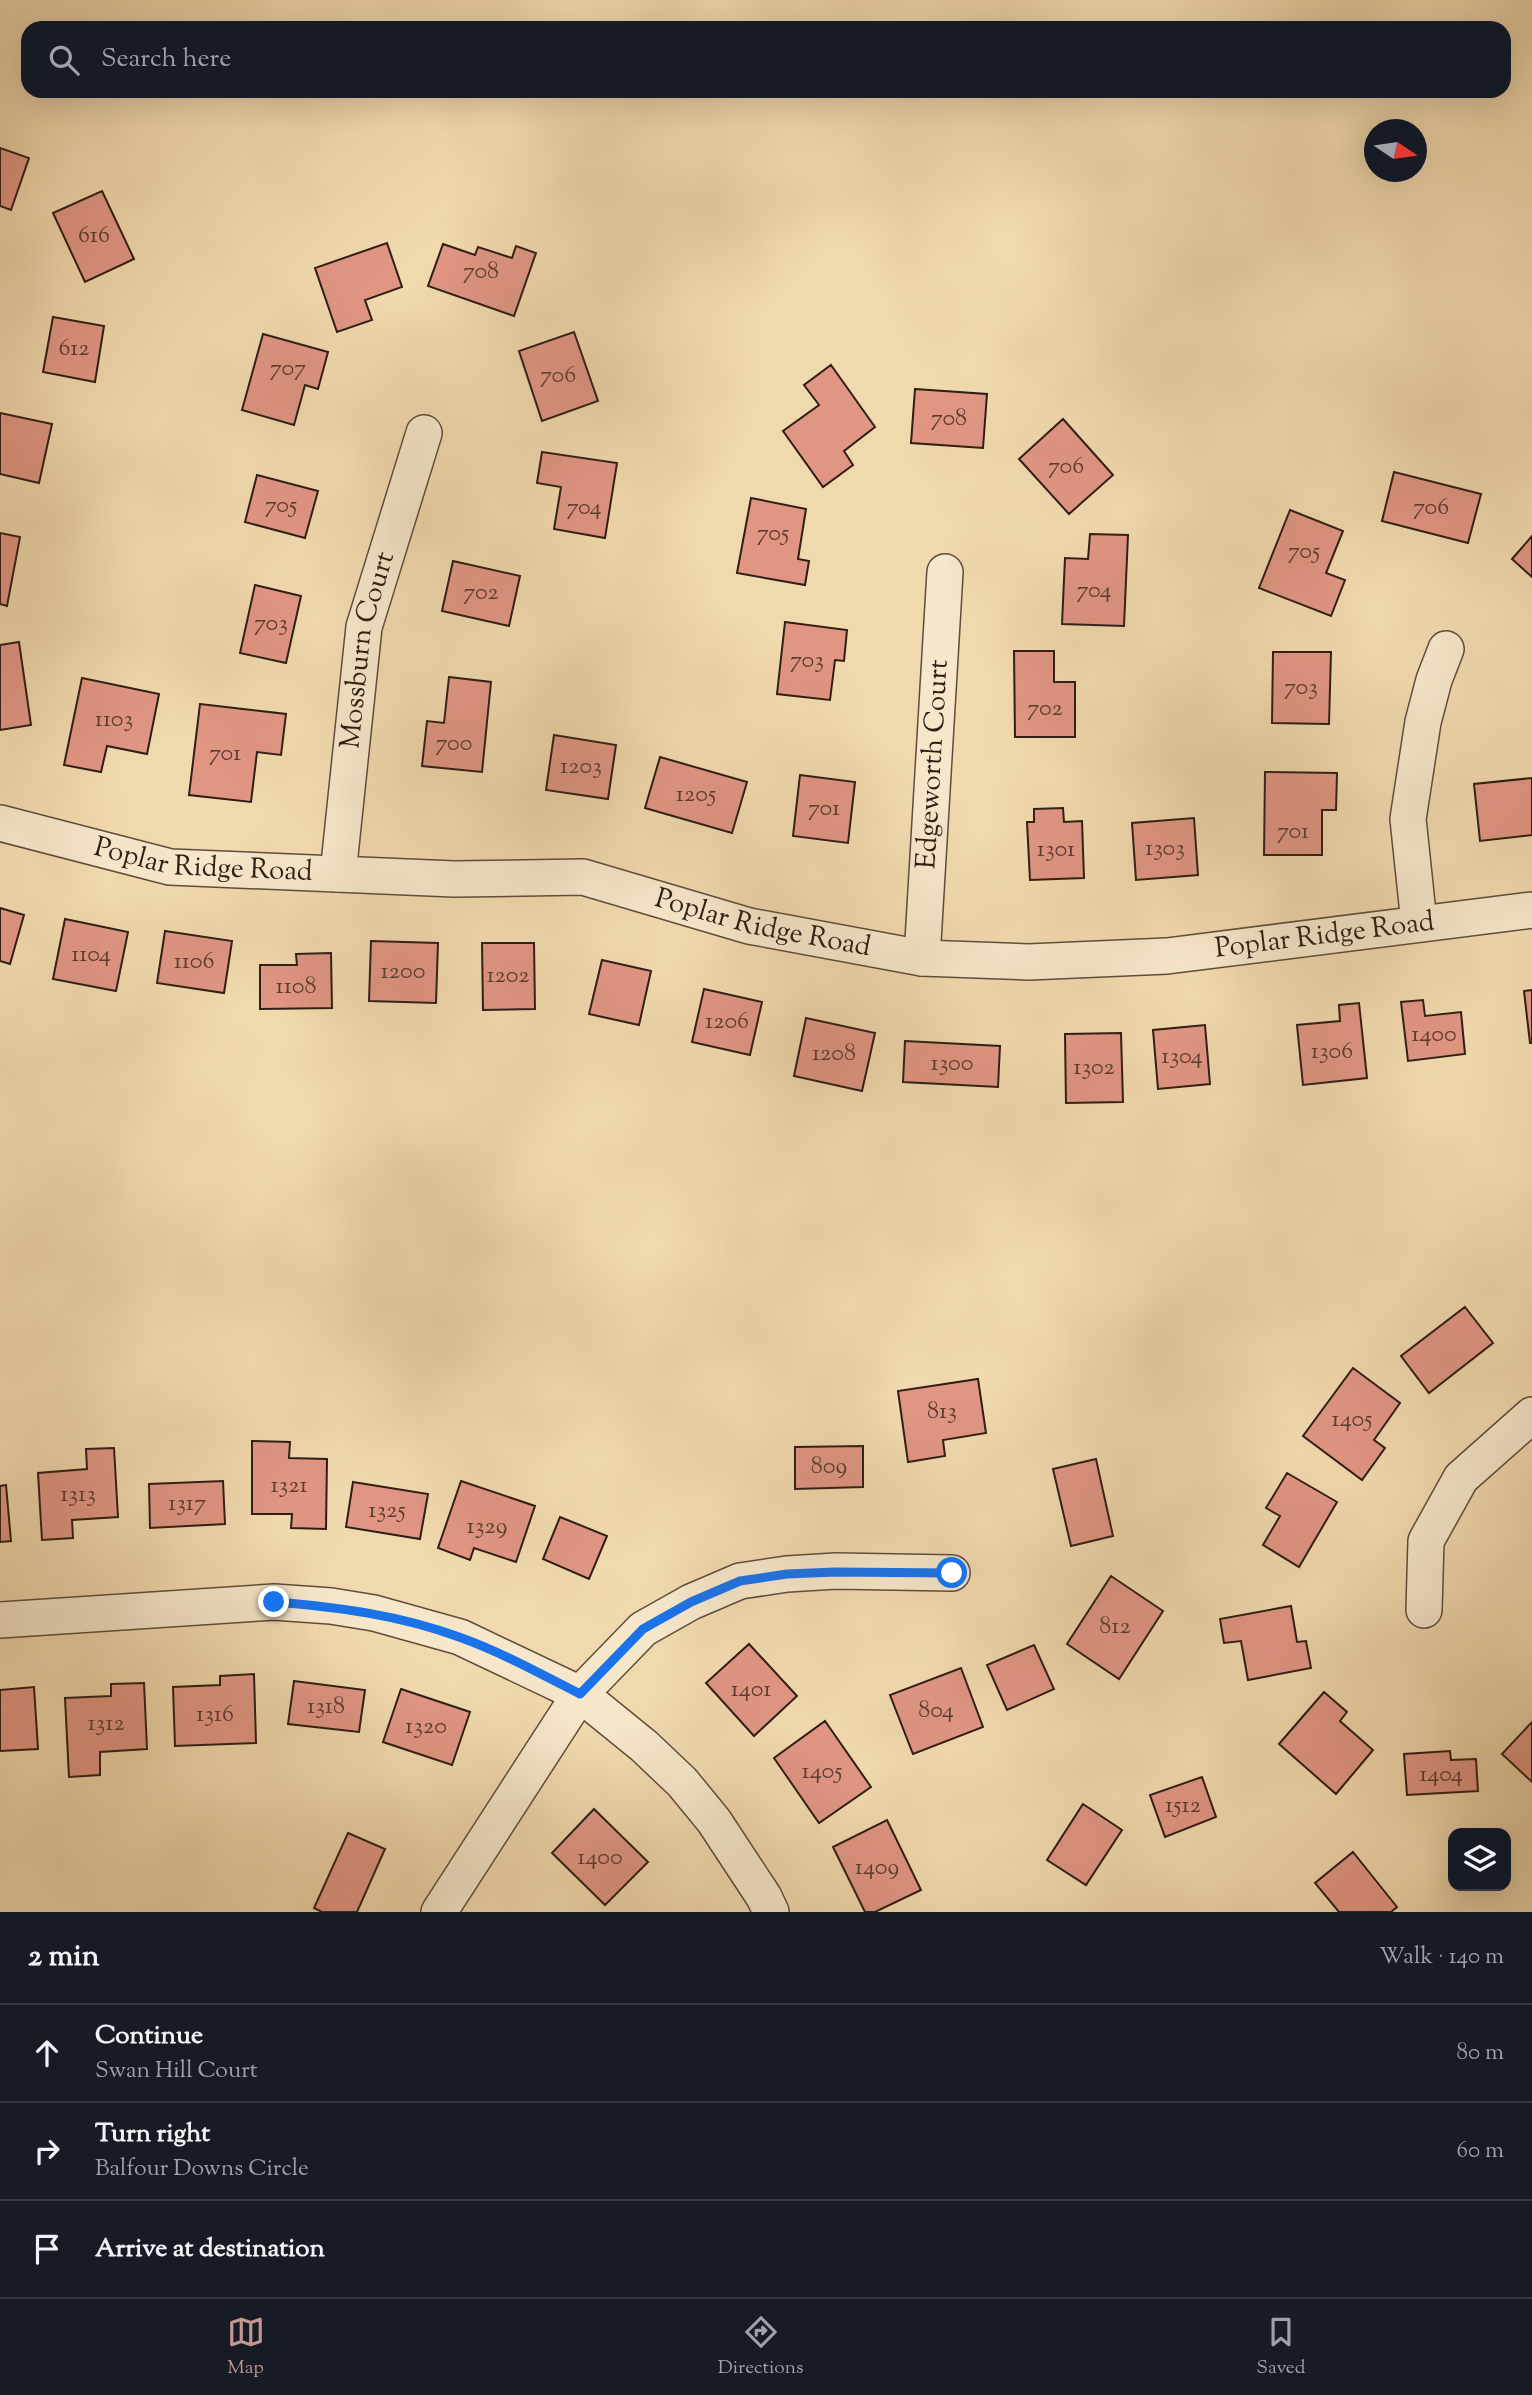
<!DOCTYPE html>
<html lang="en">
<head>
<meta charset="utf-8">
<style>
  body { margin:0; font-family:"Sorts Mill Goudy",serif; background:#242831; color:#f1f3f6 }
  .controls { position:absolute; right:21px; bottom:21px; display:grid; overflow:hidden; border-radius:14px; box-shadow:0 7px 28px #0002 }
  .controls button { width:63px; height:63px; display:grid; place-items:center; padding:0; border:0; border-bottom:2px solid #363941; background:#171b24; color:#f1f3f6; font:35px sans-serif }
  .compass { position:absolute; left:1364px; top:119px; width:63px; height:63px; border-radius:50%; background:#171b24; box-shadow:0 7px 28px #0002; rotate:103deg }
  .stop { position:absolute; width:21px; height:21px; margin:-16px; border:5px solid #1a73e8; border-radius:50%; background:#fff }
  .stop.end { background:#1a73e8; border-color:#fff; box-shadow:0 2px 7px #0008 }
  .list { margin:0; padding:0; list-style:none }
  h2 { display:flex; justify-content:space-between; align-items:center; height:91px; margin:0; padding:0 28px; font-size:30px }
  h2 small { font-size:23px; font-weight:400; color:#9ea1a6 }
  .list li { display:grid; grid-template-columns:46px 1fr auto; gap:21px; align-items:center; box-sizing:border-box; height:98px; padding:0 28px; border-top:2px solid #363941 }
  .list b { display:block; font-size:26px; white-space:nowrap }
  .list p { margin:0; font-size:23px; white-space:nowrap; color:#9ea1a6 }
  .list em { font-size:23px; font-style:normal; color:#9ea1a6 }
  .icon { flex:none; width:38px; height:38px; fill:none; stroke:currentColor; stroke-width:2; stroke-linecap:round; stroke-linejoin:round }
  .map { position:relative; flex:none; width:1532px; height:1912px; overflow:hidden }
  .search { position:absolute; background:#171b24; box-shadow:0 7px 28px #0002; left:21px; right:21px; top:21px; height:77px; display:flex; align-items:center; gap:18px; box-sizing:border-box; padding:0 24px; border-radius:21px; color:#9ea1a6; font-size:26px }
  .sheet { height:385px; background:#171b24 }
  nav { display:flex; justify-content:space-around; align-items:center; box-sizing:border-box; height:98px; border-top:2px solid #363941; background:#171b24; font-size:19px; color:#9ea1a6 }
  nav a { display:grid; justify-items:center; gap:4px }
  nav .on { color:#c59692 }
  .map>svg:first-child { display:block }
</style>
</head>
<body>
<div class="map">
<svg width="1532" height="1912" viewBox="0 0 1532 1912">
  <rect width="100%" height="100%" fill="#f1d9ae"/>
  <filter id="stains"><feTurbulence type="fractalNoise" baseFrequency=".00286" numOctaves="4"/><feColorMatrix values="0 0 0 0 .2 0 0 0 0 .09 0 0 0 0 .02 0 0 0 .5 -.17"/></filter>
  <radialGradient id="worn" r=".72"><stop offset=".6" stop-color="#630" stop-opacity="0"/><stop offset="1" stop-color="#630" stop-opacity=".3"/></radialGradient>
  <path fill="#e19684" stroke="#2e1e13" stroke-width="2" d="M0,148L29,158L11,210L0,206Z
    M102,191L134,259L85,282L53,213Z
    M387,243L402,287L365,300L372,320L337,332L315,268Z
    M443,244L475,255L478,247L512,258L516,246L536,253L514,316L428,286Z
    M53,317L104,326L95,382L43,372Z
    M574,332L598,401L542,421L519,351Z
    M263,334L328,352L318,389L305,385L294,425L242,410Z
    M831,365L875,427L844,451L853,465L823,487L783,431L819,405L804,385Z
    M915,389L987,394L983,448L911,443Z
    M0,413L52,424L39,483L0,474Z
    M1063,419L1113,475L1069,514L1019,459Z
    M542,452L617,463L605,538L554,529L561,487L537,483Z
    M1394,472L1481,494L1468,543L1382,521Z
    M257,475L318,491L305,538L245,522Z
    M751,498L806,509L798,559L809,561L805,585L737,573Z
    M1290,510L1343,531L1326,573L1345,580L1331,616L1259,588Z
    M0,533L20,537L7,606L0,604Z
    M1090,534L1128,535L1124,626L1062,624L1065,558L1088,559Z
    M1532,536V577L1512,559Z
    M453,561L520,576L509,626L442,611Z
    M255,585L301,596L286,663L240,653Z
    M785,622L847,630L844,661L835,660L830,700L777,694Z
    M19,642L31,725L0,730V645Z
    M1014,651H1054V682H1075V737H1015Z
    M1273,652H1331L1329,724L1272,723Z
    M449,677L491,682L482,772L422,766L427,721L444,723Z
    M82,678L159,694L147,754L107,746L101,772L64,765Z
    M200,704L286,714L281,755L257,752L251,802L189,795Z
    M554,735L616,745L608,799L546,790Z
    M660,757L747,782L732,833L645,808Z
    M1265,772L1337,773L1336,810H1322V855H1264Z
    M800,775L855,782L848,843L793,836Z
    M1532,778V835L1480,841L1474,784Z
    M1063,808L1064,822L1082,821L1084,878L1030,880L1027,822H1034V809Z
    M1194,818L1198,875L1136,880L1132,823Z
    M0,908L24,915L10,964L0,961Z
    M65,919L128,932L116,991L53,979Z
    M165,931L232,941L224,993L157,983Z
    M371,941L438,943L436,1003L369,1001Z
    M482,943H534L535,1009L483,1010Z
    M331,953L332,1008L260,1009V965H297L296,954Z
    M602,960L651,971L639,1025L589,1014Z
    M704,989L762,1002L750,1055L692,1042Z
    M1532,990V1043H1530L1524,991Z
    M1423,1000L1425,1016L1461,1012L1465,1054L1408,1061L1401,1002Z
    M1359,1003L1367,1078L1303,1085L1297,1025L1340,1021L1339,1005Z
    M806,1018L875,1033L862,1091L794,1076Z
    M1205,1025L1210,1084L1158,1089L1153,1030Z
    M1121,1033L1123,1102L1066,1103L1065,1034Z
    M905,1041L1000,1046L998,1087L903,1082Z
    M1465,1307L1493,1343L1429,1393L1401,1356Z
    M1353,1368L1400,1403L1374,1440L1385,1448L1362,1480L1303,1436Z
    M978,1379L986,1433L943,1440L945,1456L908,1462L898,1391Z
    M252,1441L290,1442L289,1458L327,1459L326,1529L291,1528L292,1514H252Z
    M863,1446V1487L795,1489V1447Z
    M114,1448L118,1517L72,1520L73,1538L42,1540L38,1473L87,1469L86,1449Z
    M1096,1459L1113,1536L1071,1546L1053,1469Z
    M1287,1473L1337,1502L1299,1567L1263,1545L1280,1516L1266,1508Z
    M223,1481L225,1524L150,1528L149,1484Z
    M461,1481L535,1506L516,1562L474,1548L470,1560L438,1548Z
    M353,1482L428,1494L420,1539L346,1527Z
    M6,1485L11,1541L0,1542V1486Z
    M560,1517L607,1536L589,1579L543,1559Z
    M1111,1576L1163,1611L1119,1679L1067,1644Z
    M1291,1606L1297,1642L1306,1641L1311,1668L1248,1680L1241,1641L1224,1643L1220,1619Z
    M749,1644L797,1696L754,1736L706,1683Z
    M1034,1645L1054,1689L1007,1710L987,1665Z
    M961,1668L983,1727L913,1754L890,1695Z
    M254,1674L256,1743L175,1746L173,1687L220,1685V1676Z
    M294,1681L365,1690L359,1732L288,1724Z
    M144,1683L147,1749L100,1752V1775L69,1777L65,1698L111,1696V1684Z
    M34,1687L38,1749L0,1751V1690Z
    M401,1689L470,1712L452,1765L383,1742Z
    M1324,1692L1347,1712L1340,1721L1373,1750L1336,1794L1279,1744Z
    M825,1721L871,1787L819,1823L774,1758Z
    M1532,1722V1782L1502,1754Z
    M1450,1751L1451,1760L1476,1759L1478,1791L1407,1795L1404,1754Z
    M1202,1777L1216,1817L1165,1837L1150,1795Z
    M1083,1804L1122,1830L1086,1885L1047,1860Z
    M594,1809L648,1862L605,1905L552,1853Z
    M887,1820L921,1890L875,1912H865L833,1847Z
    M348,1833L385,1849L357,1912H322L314,1908Z
    M1353,1852L1397,1907L1391,1912H1339L1315,1883Z"/>
  <g fill="none" stroke-linecap="round" stroke-linejoin="round">
    <g stroke="#5f4d3a" stroke-width="38">
      <g id="minor">
        <path id="s1" d="M0,823L170,867L454,879L583,877L749,926L922,958L1029,962L1167,956L1532,910"/>
        <path id="s2" d="M338,874L364,627L424,433"/>
        <path d="M1419,923L1408,819L1423,722L1434,680L1446,649"/>
        <path id="s3" d="M922,958L945,572"/>
        <path d="M1424,1610L1426,1541L1461,1478L1532,1415"/>
        <path d="M0,1620L274,1602L331,1606L374,1613L460,1637L580,1694L644,1746L682,1782L714,1821L764,1897L771,1912"/>
        <path d="M439,1912L580,1694L643,1629L691,1602L740,1581L787,1574L836,1571L952,1573"/>
      </g>
    </g>
    <use href="#minor" stroke="#f6e6ca" stroke-width="35"/>
  </g>
  <g fill="none" stroke-linecap="round" stroke-linejoin="round">
    <path stroke="#1a73e8" stroke-width="9" d="M274,1602C338,1607 399,1615 459,1637C501,1652 541,1674 580,1694L643,1629L691,1602L740,1581L787,1574L836,1572L952,1573"/>
  </g>
  <g text-anchor="middle" dominant-baseline="central" stroke-width="5" stroke-linejoin="round" paint-order="stroke">
    <g font-size="24" fill="#5b3c2f">
      <text x="94" y="236">616</text>
      <text x="481" y="272">708</text>
      <text x="74" y="349">612</text>
      <text x="288" y="369">707</text>
      <text x="558" y="376">706</text>
      <text x="949" y="419">708</text>
      <text x="1066" y="467">706</text>
      <text x="281" y="506">705</text>
      <text x="584" y="508">704</text>
      <text x="1431" y="508">706</text>
      <text x="773" y="534">705</text>
      <text x="1304" y="552">705</text>
      <text x="1094" y="591">704</text>
      <text x="481" y="593">702</text>
      <text x="271" y="624">703</text>
      <text x="807" y="661">703</text>
      <text x="1301" y="688">703</text>
      <text x="1045" y="709">702</text>
      <text x="114" y="720">1103</text>
      <text x="454" y="744">700</text>
      <text x="225" y="754">701</text>
      <text x="581" y="767">1203</text>
      <text x="696" y="795">1205</text>
      <text x="824" y="809">701</text>
      <text x="1293" y="832">701</text>
      <text x="1165" y="849">1303</text>
      <text x="1056" y="850">1301</text>
      <text x="91" y="955">1104</text>
      <text x="194" y="962">1106</text>
      <text x="403" y="972">1200</text>
      <text x="508" y="976">1202</text>
      <text x="296" y="987">1108</text>
      <text x="727" y="1022">1206</text>
      <text x="1434" y="1035">1400</text>
      <text x="1332" y="1052">1306</text>
      <text x="834" y="1054">1208</text>
      <text x="1182" y="1057">1304</text>
      <text x="952" y="1064">1300</text>
      <text x="1094" y="1068">1302</text>
      <text x="942" y="1412">813</text>
      <text x="1352" y="1420">1405</text>
      <text x="829" y="1467">809</text>
      <text x="289" y="1486">1321</text>
      <text x="78" y="1495">1313</text>
      <text x="187" y="1504">1317</text>
      <text x="387" y="1511">1325</text>
      <text x="487" y="1527">1329</text>
      <text x="1115" y="1627">812</text>
      <text x="751" y="1690">1401</text>
      <text x="326" y="1707">1318</text>
      <text x="936" y="1711">804</text>
      <text x="215" y="1715">1316</text>
      <text x="106" y="1724">1312</text>
      <text x="426" y="1727">1320</text>
      <text x="822" y="1772">1405</text>
      <text x="1441" y="1775">1404</text>
      <text x="1183" y="1806">1512</text>
      <text x="600" y="1858">1400</text>
      <text x="877" y="1868">1409</text>
    </g>
    <g font-size="28" fill="#2e1e13" stroke="#f6e6ca">
      <text stroke="none"><textPath href="#s2" startOffset="226">Mossburn Court</textPath></text>
      <text stroke="none"><textPath href="#s3" startOffset="194">Edgeworth Court</textPath></text>
      <text stroke="none"><textPath href="#s1" startOffset="208">Poplar Ridge Road</textPath></text>
      <text stroke="none"><textPath href="#s1" startOffset="775">Poplar Ridge Road</textPath></text>
      <text stroke="none"><textPath href="#s1" startOffset="1342">Poplar Ridge Road</textPath></text>
    </g>
  </g>
  <rect width="100%" height="100%" filter="url(#stains)"/>
  <rect width="100%" height="100%" fill="url(#worn)"/>
</svg>
<div class="controls">
<button><svg class="icon" aria-label="layers" viewBox="0 0 24 24"><path d="M12 4l9 5-9 5-9-5zM3 14l9 5 9-5"/></svg></button>
</div>
<svg class="compass" viewBox="-18 -18 36 36"><path d="M0-13l5 13h-10z" fill="#e53935"/><path d="M0 13l5-13h-10z" fill="#9ea1a6"/></svg>
<div class="stop" style="left:952px;top:1573px"></div>
<div class="stop end" style="left:274px;top:1602px"></div>
<div class="search"><svg class="icon" aria-label="search" viewBox="0 0 24 24"><circle cx="10" cy="10" r="6"/><path d="M15 15l6 6"/></svg>Search here</div>
</div>
<section class="sheet">
<h2>2 min<small>Walk · 140 m</small></h2>
<ul class="list">
<li><svg class="icon" aria-label="ahead" viewBox="0 0 24 24"><path d="M12 20V5M6 11l6-6 6 6"/></svg><div><b>Continue</b><p>Swan Hill Court</p></div><em>80 m</em></li>
<li><svg class="icon" aria-label="right" viewBox="0 0 24 24"><path d="M7 20v-9h11M14 6l5 5-5 5"/></svg><div><b>Turn right</b><p>Balfour Downs Circle</p></div><em>60 m</em></li>
<li><svg class="icon" aria-label="arrive" viewBox="0 0 24 24"><path d="M6 21V4h12l-3 4 3 4H6"/></svg><div><b>Arrive at destination</b></div></li>
</ul>
</section>
<nav>
<a class="on"><svg class="icon" aria-label="map" viewBox="0 0 24 24"><path d="M3 6l6-2 6 2 6-2v14l-6 2-6-2-6 2zM9 4v14M15 6v14"/></svg>Map</a>
<a><svg class="icon" aria-label="directions" viewBox="0 0 24 24"><path d="M12 3l9 9-9 9-9-9zM9 14v-3h6M13 9l2 2-2 2"/></svg>Directions</a>
<a><svg class="icon" aria-label="saved" viewBox="0 0 24 24"><path d="M7 4h10v16l-5-4-5 4z"/></svg>Saved</a>
</nav>
</body>
</html>
